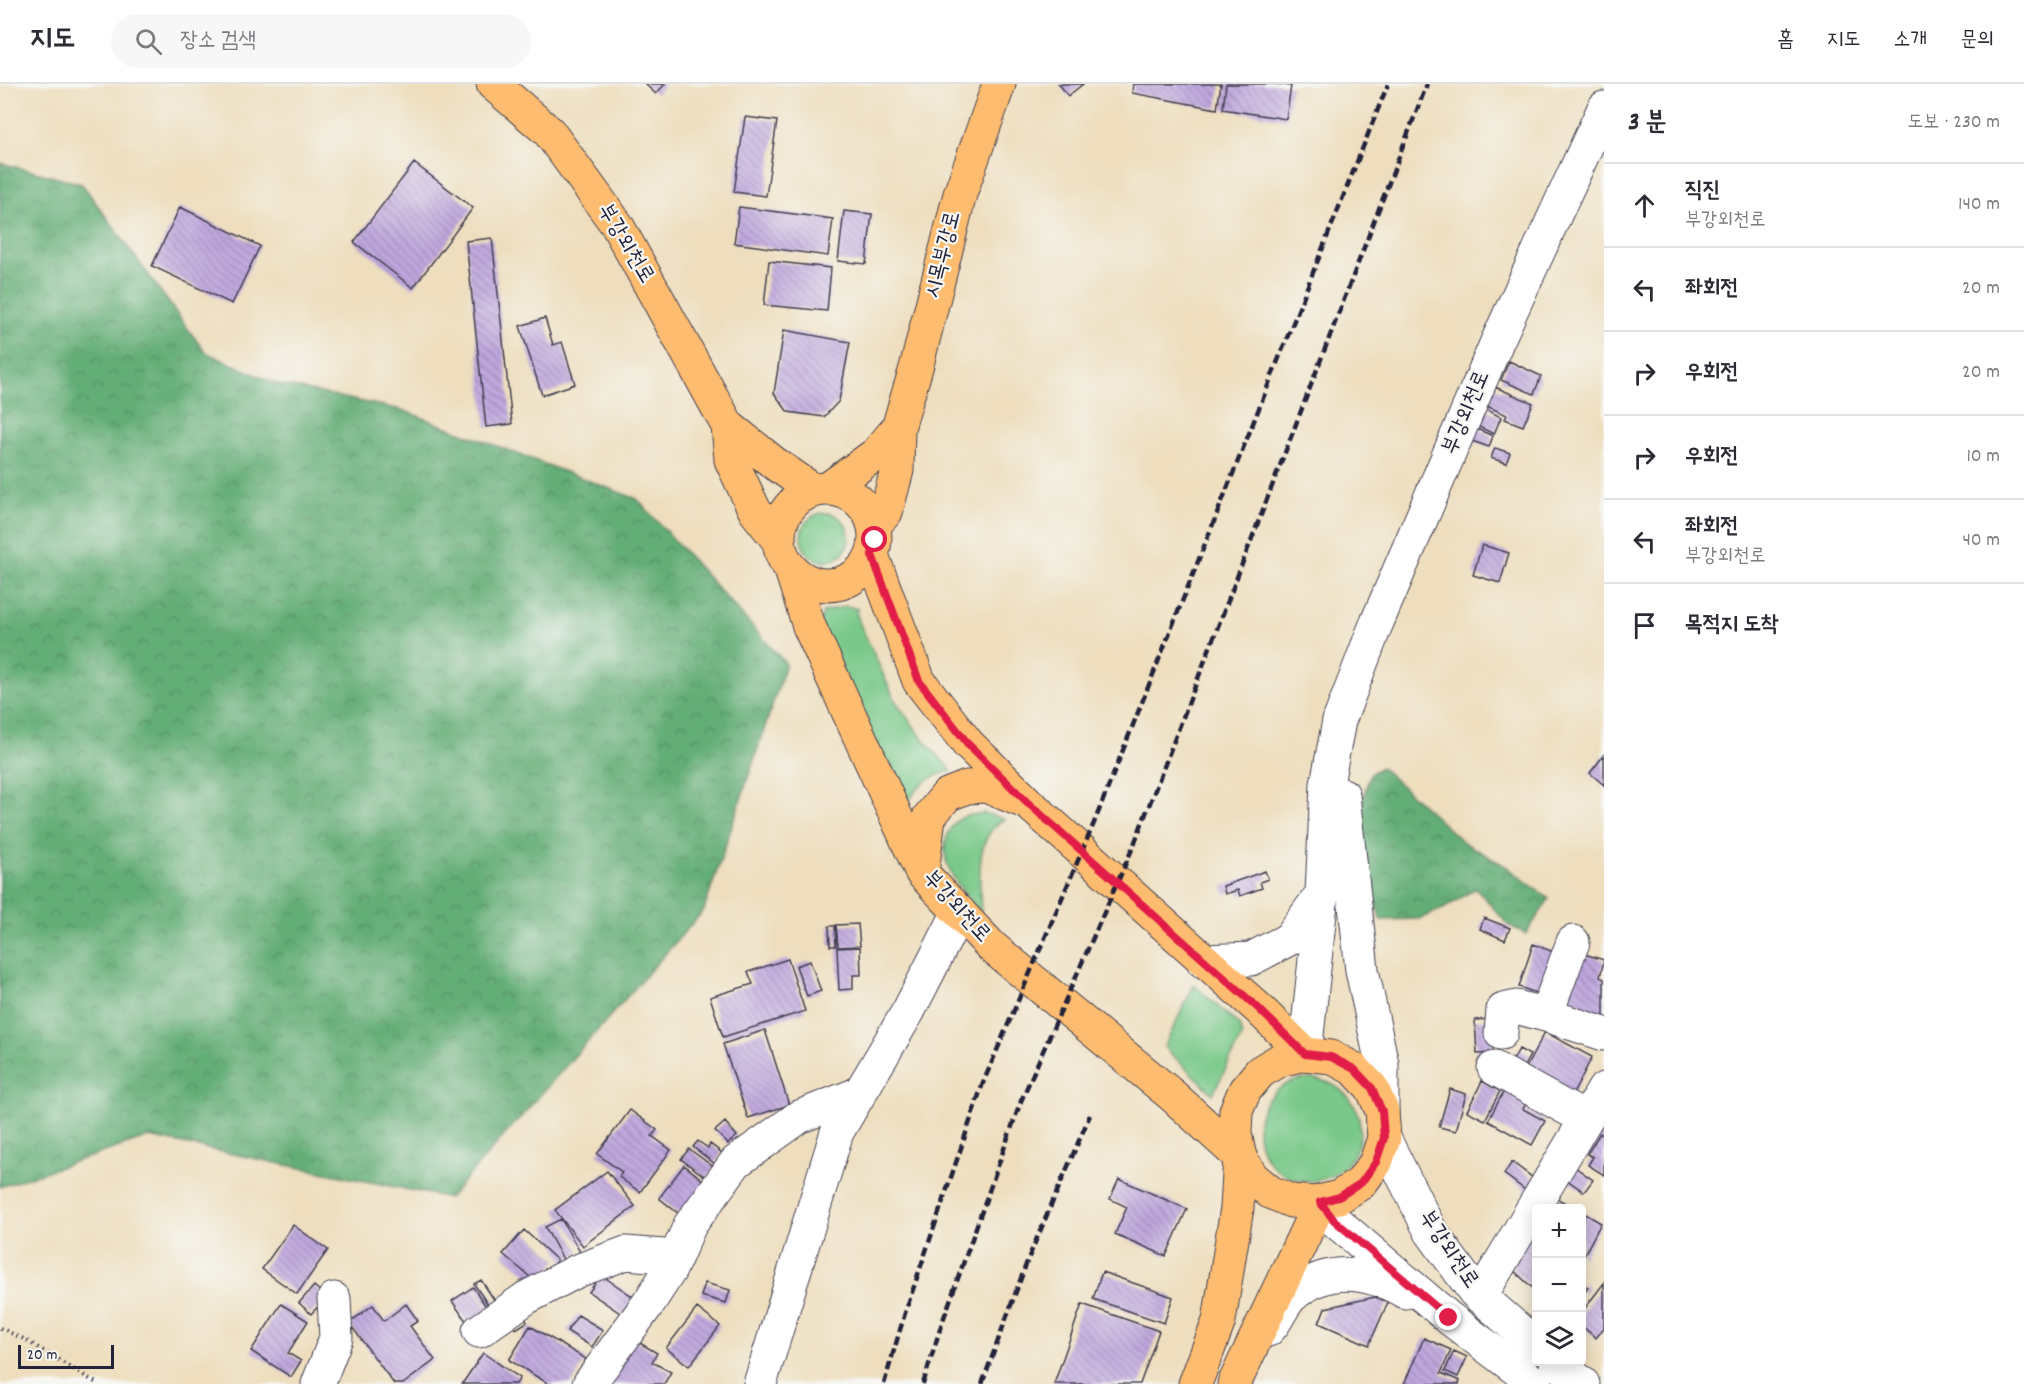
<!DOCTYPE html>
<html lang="ko">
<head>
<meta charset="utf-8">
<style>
  body { margin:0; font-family:Dekko,"Poor Story",sans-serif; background:#f7f7f7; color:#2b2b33 }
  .controls { position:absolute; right:18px; bottom:18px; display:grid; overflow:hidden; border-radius:6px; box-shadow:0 3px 15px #0003 }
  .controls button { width:54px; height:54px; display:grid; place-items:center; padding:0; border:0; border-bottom:2px solid #e1e1e2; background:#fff; color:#2b2b33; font:30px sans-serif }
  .scale { position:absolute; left:18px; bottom:15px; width:96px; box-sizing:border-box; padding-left:6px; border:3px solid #22223b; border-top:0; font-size:16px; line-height:21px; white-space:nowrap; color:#22223b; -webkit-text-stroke:4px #f6f6f2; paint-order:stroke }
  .stop { position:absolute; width:18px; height:18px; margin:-14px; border:4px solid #e11d48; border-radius:50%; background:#fff }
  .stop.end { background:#e11d48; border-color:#fff; box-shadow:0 2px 6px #0008 }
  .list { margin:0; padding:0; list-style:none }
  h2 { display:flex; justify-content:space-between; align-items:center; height:78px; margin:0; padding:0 24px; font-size:26px }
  h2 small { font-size:20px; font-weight:400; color:#7c7c81 }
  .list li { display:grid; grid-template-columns:39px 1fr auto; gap:18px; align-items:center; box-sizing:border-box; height:84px; padding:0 24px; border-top:2px solid #e1e1e2 }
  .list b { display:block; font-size:22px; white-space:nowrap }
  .list p { margin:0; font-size:20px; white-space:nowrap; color:#7c7c81 }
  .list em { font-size:20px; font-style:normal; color:#7c7c81 }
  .icon { flex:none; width:33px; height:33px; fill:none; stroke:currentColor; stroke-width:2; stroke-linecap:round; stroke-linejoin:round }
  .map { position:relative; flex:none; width:1604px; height:1300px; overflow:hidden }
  header { display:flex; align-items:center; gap:36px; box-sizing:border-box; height:84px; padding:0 30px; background:#fff; border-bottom:2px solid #e1e1e2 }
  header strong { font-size:28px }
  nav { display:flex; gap:33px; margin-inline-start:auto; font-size:21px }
  .search { width:420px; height:54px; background:#f7f7f7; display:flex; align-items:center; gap:15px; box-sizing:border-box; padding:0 21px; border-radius:33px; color:#7c7c81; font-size:22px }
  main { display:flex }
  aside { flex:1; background:#fff }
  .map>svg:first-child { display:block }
</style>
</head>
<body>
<header>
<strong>지도</strong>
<div class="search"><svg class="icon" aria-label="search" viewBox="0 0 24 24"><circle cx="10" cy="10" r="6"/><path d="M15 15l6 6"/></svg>장소 검색</div>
<nav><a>홈</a><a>지도</a><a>소개</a><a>문의</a></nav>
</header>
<main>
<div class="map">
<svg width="1604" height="1300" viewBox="0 0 1604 1300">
  <defs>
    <pattern id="forest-crowns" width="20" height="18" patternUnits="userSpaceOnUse" patternTransform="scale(1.5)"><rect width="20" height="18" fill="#63ad76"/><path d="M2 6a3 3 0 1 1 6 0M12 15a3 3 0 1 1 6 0" fill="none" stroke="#518c62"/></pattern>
    <pattern id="building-back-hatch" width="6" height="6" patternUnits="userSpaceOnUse" patternTransform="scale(1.5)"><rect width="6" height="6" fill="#c0a7de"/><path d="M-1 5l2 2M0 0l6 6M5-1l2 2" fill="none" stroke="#9c88b5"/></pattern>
  </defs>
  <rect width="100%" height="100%" fill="#f6f6f2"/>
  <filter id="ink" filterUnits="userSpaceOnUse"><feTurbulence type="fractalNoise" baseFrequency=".0167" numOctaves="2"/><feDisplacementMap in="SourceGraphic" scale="12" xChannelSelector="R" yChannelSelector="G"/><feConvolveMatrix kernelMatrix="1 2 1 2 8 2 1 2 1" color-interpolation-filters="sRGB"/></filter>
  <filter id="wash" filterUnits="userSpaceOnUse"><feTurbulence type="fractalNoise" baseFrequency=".008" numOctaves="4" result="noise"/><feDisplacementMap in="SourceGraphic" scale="24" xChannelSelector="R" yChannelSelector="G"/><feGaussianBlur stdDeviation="1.35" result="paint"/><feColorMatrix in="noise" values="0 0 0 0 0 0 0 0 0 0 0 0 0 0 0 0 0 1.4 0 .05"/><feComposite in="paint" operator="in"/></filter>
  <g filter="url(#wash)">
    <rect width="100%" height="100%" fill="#eedebe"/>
    <path fill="#7ac98a" stroke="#4e7662" stroke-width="1.5" d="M801 453a24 24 0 1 1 48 0a24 24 0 1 1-48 0Z
      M846,522L858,525L856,528L860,540L896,618L923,655L952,687C928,692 915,701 906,725L820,539L823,528Z
      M984,729L1004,735C973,754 980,797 981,829C963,808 937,781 947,752C950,745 954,737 961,734C967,730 977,731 984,729Z
      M1194,901L1239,941L1242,952L1213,1010L1164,963Z
      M1258 1046a51 51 0 1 1 102 0a51 51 0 1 1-102 0Z"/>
    <path fill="url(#forest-crowns)" stroke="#426858" stroke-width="1.5" d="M0,79L82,100L205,268L277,300L402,326L637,415L786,580L704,826L449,1114L149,1053L0,1103Z
      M1381,683L1463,758L1507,783L1549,815L1526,850L1508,841L1476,804L1445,824L1419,835L1380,836L1358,732L1370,690Z"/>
    <g id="blocks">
      <path fill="url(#building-back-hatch)" d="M645,0H665L656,10Z
        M1059,0H1083L1068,12Z
        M1133,0H1221L1217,25L1132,9Z
        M1226,0H1276L1291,2L1286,35L1223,25Z
        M745,33L777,37L766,112L734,108Z
        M414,79L473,124L413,204L354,158Z
        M180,123L260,162L232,220L152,182Z
        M739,123L833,135L828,172L734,159Z
        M844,127L872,130L866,180L838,177Z
        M492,154L512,340L486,343L466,157Z
        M769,177L831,184L827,227L764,221Z
        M545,234L553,261L562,258L575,300L542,311L520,242Z
        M784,246L850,258L839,317L824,333L788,328L774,309Z
        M1509,277L1541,292L1534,310L1501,296Z
        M1495,303L1533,319L1523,342L1505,335L1507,331L1487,322Z
        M1485,325L1501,333L1494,350L1477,342Z
        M1477,345L1493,352L1489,363L1472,357Z
        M1495,364L1510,369L1506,379L1491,374Z
        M1482,461L1509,469L1500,499L1473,491Z
        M1604,671V701L1590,689Z
        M1265,787L1268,795L1260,798L1262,804L1240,812L1238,806L1225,810L1223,802Z
        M1484,834L1510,844L1505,856L1480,845Z
        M858,840L860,862L838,863L836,841Z
        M829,842H835L836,862H830Z
        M1533,860L1556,869L1542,911L1519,903Z
        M860,863L861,891H853V905L839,906L837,864Z
        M1581,869L1604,876L1600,893L1604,895V944L1560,930Z
        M788,875L805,927L723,953L710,913L753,900L748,888Z
        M810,877L821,907L807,912L796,882Z
        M1492,935L1493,969L1477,970L1475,936Z
        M765,946L789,1021L748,1034L723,960Z
        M1545,948L1592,973L1571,1014L1523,989Z
        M1519,965L1530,971L1522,986L1511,980Z
        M1482,997L1500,1007L1485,1036L1467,1027Z
        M1450,1005L1466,1010L1456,1047L1439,1043Z
        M1504,1007L1526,1019L1523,1025L1545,1037L1532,1061L1488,1037Z
        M630,1026L657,1046L652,1052L671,1066L640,1108L619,1093L622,1088L597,1070Z
        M725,1038L737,1052L728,1060L715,1047Z
        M1600,1049L1604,1052V1091L1588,1081L1593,1073L1587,1070Z
        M698,1057L708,1064L710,1060L722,1069L715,1080L693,1063Z
        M689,1065L715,1084L707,1094L681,1075Z
        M1512,1078L1537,1097L1528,1108L1504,1090Z
        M1568,1078L1593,1096L1584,1108L1559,1090Z
        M684,1081L709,1101L684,1134L659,1114Z
        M607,1087L635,1122L583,1162L555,1126Z
        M1119,1095L1187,1125L1166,1172L1115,1150L1127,1123L1110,1115Z
        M1554,1113L1575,1124H1548Z
        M1582,1128L1601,1139L1582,1175Z
        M561,1135L580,1168L564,1177L545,1143Z
        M293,1141L328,1166L297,1210L262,1185Z
        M524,1146L557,1176L537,1199L503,1170Z
        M1528,1150L1536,1158V1207L1512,1185Z
        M1102,1188L1173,1213L1164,1239L1093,1215Z
        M601,1191L635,1214L623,1231L589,1208Z
        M481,1196L499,1223L492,1227L474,1200Z
        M1582,1198L1588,1204L1582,1211Z
        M705,1199L730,1206L726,1219L701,1212Z
        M1604,1199V1244L1596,1254L1582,1242V1228Z
        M314,1202L327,1213L311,1230L299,1219Z
        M473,1203L491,1230L471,1244L452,1217Z
        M1375,1213L1388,1218L1369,1261L1319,1239L1325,1224Z
        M281,1220L308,1237L288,1269L301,1277L291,1293L251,1267Z
        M406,1220L418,1237L410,1242L435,1276L403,1300H394L349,1239L373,1221L384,1237Z
        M1082,1220L1159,1247L1140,1300H1054Z
        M520,1224L527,1238L516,1245L508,1231Z
        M697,1224L720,1242L689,1282L666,1264Z
        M578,1231L603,1246L592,1263L567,1247Z
        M530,1242L586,1275L572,1300H549L509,1276Z
        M1424,1254L1451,1266L1441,1289L1460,1297L1459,1300H1404Z
        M633,1255L657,1269L652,1278L671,1288L664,1300H608Z
        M1454,1267L1467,1273L1458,1293L1445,1287Z
        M483,1269L520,1294L516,1300H462Z"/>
    </g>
  </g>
  <g filter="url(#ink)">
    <use href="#blocks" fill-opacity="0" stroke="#413e4f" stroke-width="1.5"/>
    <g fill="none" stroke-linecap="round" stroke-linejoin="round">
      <g stroke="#413e4f" stroke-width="35">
        <path id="minor" d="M1343,711L1362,886L1382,980V1027
          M1203,877L1251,875L1289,855L1321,811
          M1546,931L1573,858
          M1501,949L1503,926L1516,923L1546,931L1604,950
          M1305,970L1322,810L1327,700L1339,637L1375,543L1497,258L1604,24
          M1494,984L1586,1035
          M1384,1054L1431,1148L1474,1207L1536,1261
          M1320,1118L1334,1136L1449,1234L1536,1300
          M1480,1213L1604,1005
          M1268,1246C1278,1237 1282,1221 1292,1212C1326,1181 1368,1187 1405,1208
          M479,1247L526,1214L577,1187L626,1169L676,1173
          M1556,1278L1583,1300
          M318,1300L336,1254L334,1215
          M589,1300L648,1220L670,1186L690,1141L736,1078L799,1033L860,1009
          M760,1300L837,1048L909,926L959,828"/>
      </g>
      <g stroke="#413e4f" stroke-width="35">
        <path id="major" d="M493,0L549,48L617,141L728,342L774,379L813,406
          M728,342L731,376L755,427L778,456
          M829,404L876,370L898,344
          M779 453a48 48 0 1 1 96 0a48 48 0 1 1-96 0Z
          M874,441L886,428L897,386L898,344L916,284L960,110L999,0
          M872,471L919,597L968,660L1028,719L1259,925L1305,970
          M791,486L809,542L922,789L992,863L1173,1012L1240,1073L1252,1093L1270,1108L1291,1117L1314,1119L1339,1113L1361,1099L1376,1078L1384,1054L1382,1027L1372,1004L1354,985L1331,973L1305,970L1280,976L1260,988L1245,1006L1236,1027L1235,1050L1240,1073L1237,1124L1219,1237L1195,1300
          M922,789L929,733L947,711L967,703L986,702L1020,716
          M1234,1300L1320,1118"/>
      </g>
      <path stroke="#413e4f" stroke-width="4" stroke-dasharray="1.5 4.5" stroke-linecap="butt" d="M0,1244L24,1255L98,1300"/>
      <use href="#minor" stroke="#fff" stroke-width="33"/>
      <use href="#major" stroke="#febc70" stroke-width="33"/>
      <path stroke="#22223b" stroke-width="4.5" stroke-dasharray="9 4.5" stroke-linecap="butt" d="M884,1300L905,1229L983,999L1094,739L1388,0
        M923,1300L941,1242L1021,1017L1133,763L1427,0
        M982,1300L1028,1175L1090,1031"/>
    </g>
  </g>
  <g fill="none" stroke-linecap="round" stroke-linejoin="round" filter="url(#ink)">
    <path stroke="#e11d48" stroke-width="8" d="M875,456L872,471L919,597L968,660L1028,719L1258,924L1305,970L1331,973L1354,985L1372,1004L1382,1027L1384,1054L1376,1078L1361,1099L1339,1113L1320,1118L1334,1136L1449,1234"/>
  </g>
  <g text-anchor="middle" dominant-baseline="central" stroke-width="4.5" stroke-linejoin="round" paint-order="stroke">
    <g font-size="22" fill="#22223b" stroke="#f6f6f2">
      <text transform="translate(625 160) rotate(59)">부강외천로</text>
      <text transform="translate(944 171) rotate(-76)">시목부강로</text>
      <text transform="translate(1467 329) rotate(-67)">부강외천로</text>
      <text transform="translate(956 823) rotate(48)">부강외천로</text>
      <text transform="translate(1448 1166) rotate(56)">부강외천로</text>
    </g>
  </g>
</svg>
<div class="controls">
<button>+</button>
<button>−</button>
<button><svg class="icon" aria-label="layers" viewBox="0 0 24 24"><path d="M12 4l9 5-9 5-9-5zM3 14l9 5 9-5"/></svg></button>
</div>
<div class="scale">20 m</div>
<div class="stop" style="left:875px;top:456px"></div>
<div class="stop end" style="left:1449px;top:1234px"></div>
</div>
<aside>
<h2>3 분<small>도보 · 230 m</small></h2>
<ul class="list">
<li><svg class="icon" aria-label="ahead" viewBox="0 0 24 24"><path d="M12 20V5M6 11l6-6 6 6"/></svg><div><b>직진</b><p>부강외천로</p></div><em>140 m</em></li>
<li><svg class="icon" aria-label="left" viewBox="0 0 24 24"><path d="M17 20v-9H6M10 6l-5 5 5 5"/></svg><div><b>좌회전</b></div><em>20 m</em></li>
<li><svg class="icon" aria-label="right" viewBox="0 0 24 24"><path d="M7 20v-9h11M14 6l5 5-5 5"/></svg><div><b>우회전</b></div><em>20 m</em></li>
<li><svg class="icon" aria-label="right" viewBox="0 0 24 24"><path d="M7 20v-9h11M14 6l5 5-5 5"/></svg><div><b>우회전</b></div><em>10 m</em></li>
<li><svg class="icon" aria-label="left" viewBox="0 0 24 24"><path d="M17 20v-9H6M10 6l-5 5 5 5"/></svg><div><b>좌회전</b><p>부강외천로</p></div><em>40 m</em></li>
<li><svg class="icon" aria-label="arrive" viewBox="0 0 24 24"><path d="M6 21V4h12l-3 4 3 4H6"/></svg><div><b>목적지 도착</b></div></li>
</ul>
</aside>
</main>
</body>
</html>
